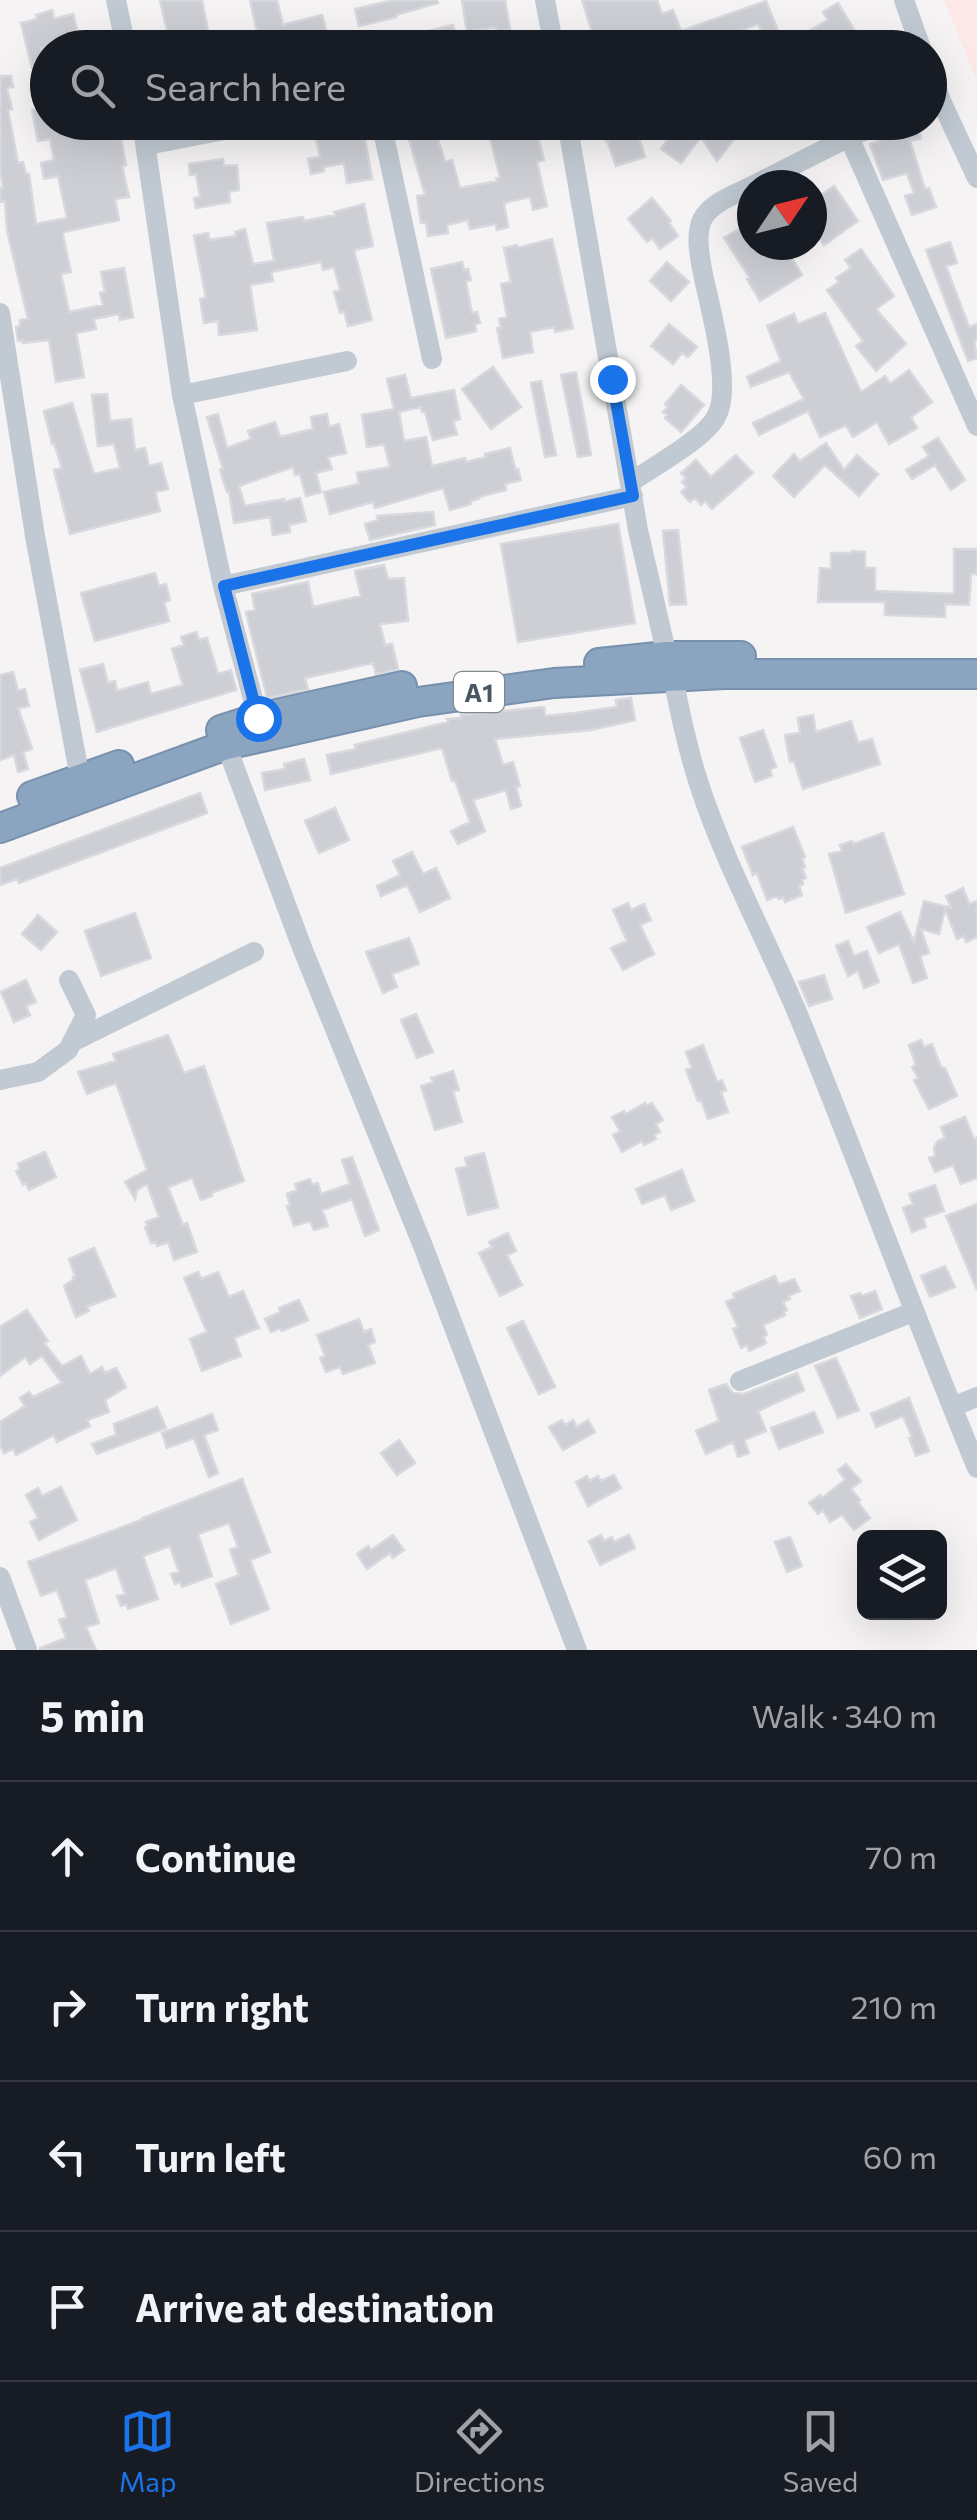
<!DOCTYPE html>
<html lang="en">
<head>
<meta charset="utf-8">
<style>
  body { margin:0; font-family:Commissioner,sans-serif; background:#242831; color:#f1f3f6 }
  .controls { position:absolute; right:30px; bottom:30px; display:grid; overflow:hidden; border-radius:15px; box-shadow:0 10px 40px #0002 }
  .controls button { width:90px; height:90px; display:grid; place-items:center; padding:0; border:0; border-bottom:2px solid #363941; background:#171b24; color:#f1f3f6; font:50px sans-serif }
  .compass { position:absolute; left:737px; top:170px; width:90px; height:90px; border-radius:50%; background:#171b24; box-shadow:0 10px 40px #0002; rotate:55deg }
  .stop { position:absolute; width:30px; height:30px; margin:-22px; border:8px solid #1a73e8; border-radius:50%; background:#fff }
  .stop.end { background:#1a73e8; border-color:#fff; box-shadow:0 2px 10px #0008 }
  .list { margin:0; padding:0; list-style:none }
  h2 { display:flex; justify-content:space-between; align-items:center; height:130px; margin:0; padding:0 40px; font-size:42px }
  h2 small { font-size:32px; font-weight:400; color:#9ea1a6 }
  .list li { display:grid; grid-template-columns:65px 1fr auto; gap:30px; align-items:center; box-sizing:border-box; height:150px; padding:0 40px; border-top:2px solid #363941 }
  .list b { display:block; font-size:38px; white-space:nowrap }
  .list em { font-size:32px; font-style:normal; color:#9ea1a6 }
  .icon { flex:none; width:55px; height:55px; fill:none; stroke:currentColor; stroke-width:2; stroke-linecap:round; stroke-linejoin:round }
  .map { position:relative; flex:none; width:977px; height:1650px; overflow:hidden }
  .search { position:absolute; background:#171b24; box-shadow:0 10px 40px #0002; left:30px; right:30px; top:30px; height:110px; display:flex; align-items:center; gap:25px; box-sizing:border-box; padding:0 35px; border-radius:55px; color:#9ea1a6; font-size:38px }
  .sheet { height:730px; background:#171b24 }
  nav { display:flex; justify-content:space-around; align-items:center; box-sizing:border-box; height:140px; border-top:2px solid #363941; background:#171b24; font-size:28px; color:#9ea1a6 }
  nav a { display:grid; justify-items:center; gap:5px }
  nav .on { color:#1a73e8 }
  .map>svg:first-child { display:block }
</style>
</head>
<body>
<div class="map">
<svg width="977" height="1650" viewBox="0 0 977 1650">
  <rect width="100%" height="100%" fill="#f5f3f3"/>
  <path fill="#fce8e6" d="M944,0H977V81L972,69Z"/>
  <path fill="#cdcfd5" stroke="#d7d9de" stroke-width="2.5" d="M160,0H202L208,31L197,34L200,48H171Z
    M250,0H277L283,25L322,15L327,33L300,40L302,48H208L207,43L257,32Z
    M394,0H437L438,3L396,15V17L359,26L355,9Z
    M462,0H505L510,29L496,32V27L467,32Z
    M582,0H657L662,14L673,10L681,31L766,1L785,48H769L758,24L726,36L730,48H583L581,39L593,35Z
    M838,3L859,38L845,47L841,41L831,48H817L807,32L828,20L823,12Z
    M52,10L54,19L73,14L78,34L87,31L92,45L83,48H41L45,65L32,68L21,23L37,19L36,15Z
    M453,25L457,42L436,48H379V43Z
    M0,76H11L13,87L7,88L12,109L8,110L18,163L23,162L26,174H29L36,224L67,218L58,176L44,179L41,163L54,160L50,139L38,141L32,110L46,108L48,122H114L117,140L121,139L126,165L122,166L129,197L115,199L119,220L64,232L63,235L71,272L61,274L69,312L103,305L100,293L105,292L101,272L124,268L133,317L120,320L119,314L94,319L96,329L76,333L84,377L56,382L49,340L23,343V340L18,341L16,327L20,326V320L28,319L7,230L5,201L0,202V188H3L0,168Z
    M404,122H442L446,133L437,136L445,162L452,160L460,188L497,181L496,178L500,177L486,122H534L544,160L537,162L547,206L533,210L530,197L504,203L508,227L497,230L496,224L470,229L468,220L447,225L448,233L428,236L426,222L421,223L417,196L425,195Z
    M601,122H618L619,127L634,122L645,157L616,166L607,140H605Z
    M680,122H703L709,131L716,122H747L717,161L701,137L681,163L661,149Z
    M918,125L921,138L910,141L925,189L929,188L936,207L912,215L905,196L914,193L907,173L883,180L870,144L897,135L896,131Z
    M363,128L372,179L347,183L344,163L324,167V171L311,174L308,159L320,157L316,138Z
    M223,159L224,166L237,165L239,190L229,192L230,202L196,208L194,198L200,197L196,174L190,175L189,164Z
    M834,186L858,221L824,245L812,228V201Z
    M652,198L671,221L669,223L678,236L660,249L652,238L647,242L628,219Z
    M364,204L373,246L354,250L372,320L348,326L344,311L340,313L334,292L340,290L334,267L323,270L321,262L271,272L273,281L250,285L257,330L219,335L218,321L204,323L200,299L206,298L194,236L208,233L209,240L236,236L235,232L245,229L253,264L274,261L267,223L303,217L304,221L335,215L334,212Z
    M752,222V245H784L802,275L760,301L747,279L750,278L724,238Z
    M552,239L573,328L555,332L554,327L530,332L533,352L503,358L497,328H501L499,319L507,317L501,284L511,282L504,248L517,245V248Z
    M950,242L957,263L946,266L969,327L977,324V340L974,341L977,358L968,361L926,250Z
    M861,249L894,296L876,309L906,344L876,371L856,346L863,341L827,290L839,282L836,278L851,268L845,260Z
    M462,262L464,270L468,269L471,280L466,281L467,288L472,313L477,312L480,323L475,324L476,331L446,338L431,269Z
    M667,262L689,282L671,301L650,281Z
    M825,313L861,392L885,376L890,384L909,370L932,402L911,417L917,428L889,444L877,422L853,437L846,425L820,437L808,411L759,435L753,423L804,399L789,372L751,387L747,377L781,361L767,326L794,314L798,324Z
    M669,324L697,347L688,357L682,353L673,364L651,346Z
    M493,367L521,407L491,429L462,389Z
    M576,372L591,455L578,457L561,375Z
    M405,375L411,398L454,390L460,419L453,421L457,434L433,440L425,412H422L421,407L399,412L404,441L426,437L432,466L465,458L466,462L486,457L485,454L510,448L515,469H518L521,480L505,484L506,490L478,497L479,499L470,501L471,504L450,510L443,488L375,508L373,502L330,514L324,492L359,484L357,473L390,467L384,444L367,447L362,415L394,409L387,379Z
    M541,381L556,455L545,457L531,383Z
    M681,385L704,405L681,432L665,418L667,415L663,412L668,407L665,404Z
    M107,394L110,421L131,419L135,450L145,448L149,466L161,463L168,489L155,492L160,511L70,534L54,470L62,468L54,443L52,444L44,411L72,403L94,474L120,468L114,444L98,446L92,395Z
    M218,414L227,448L251,439L248,431L275,422L280,437L313,429L311,417L327,414L329,427L339,424L346,453L328,457L332,469L316,473L321,492L306,496L300,474L295,475L293,467L239,486L245,506L284,499V502L300,498L306,521L289,525L290,532L273,535L270,517L234,523L229,491L227,492L220,470L223,469L207,417Z
    M938,438L965,480L951,490L935,465L912,479L906,470L929,456L923,447Z
    M826,443L844,470L857,455L878,474L859,496L825,465L794,497L773,476L794,454L800,461Z
    M736,455L753,473L712,509L705,501L701,505L695,498L690,502L681,492L687,487L682,482L686,478L681,473L696,460L711,477Z
    M433,512L435,525L370,540L365,524L378,520L377,516Z
    M618,524L635,623L518,642L501,544Z
    M678,530L686,604L670,605L663,531Z
    M954,549H977V574H971L969,605L945,604V617L885,615V602H818L820,568L831,569V553H852V551L865,552V568H875V591L954,594Z
    M384,565L388,579L404,578L408,621L380,624L385,645L392,644L398,669L376,674L373,663L305,678L308,689L267,698L246,612L255,610L252,594L308,582L313,607L361,596L355,571Z
    M155,573L159,586L166,584L170,600L164,602L169,621L95,641L81,593Z
    M196,632L199,640L207,638L218,674L231,670L236,690L97,732L80,670L103,664L108,683L115,681L117,691L148,682L151,694L183,685L172,649L184,645L181,637Z
    M13,672L18,691L25,689L29,706L18,708L32,749L23,752L28,769L18,772L14,755L0,760V675Z
    M631,698L635,720L591,730L495,739L503,765L513,762L520,786L516,787L521,806L511,809L506,790L473,800L485,831L458,844L451,831L470,822L455,780L452,781L442,748L331,774L327,755L356,749L355,745L448,722L447,719L461,718V715L544,707L545,716L574,713L617,707L616,700Z
    M813,715L816,732L851,721L858,743L872,739L880,764L803,789L794,761L790,762L785,735L800,733L798,718Z
    M763,730L776,767L770,769L772,776L755,782L740,738Z
    M304,759L310,780L265,790L262,773L285,769L284,764Z
    M200,793L207,813L19,883L17,879L0,885V868Z
    M335,808L349,840L319,853L305,821Z
    M793,827L805,857L802,858L805,867L802,868L806,878L802,880L803,884L799,886L802,895L785,902L783,897L779,899L777,896L767,900L757,873L753,875L742,847Z
    M883,833L904,894L846,913L829,854L842,851L840,845L852,841L853,844Z
    M412,852L423,874L436,868L450,898L420,912L407,885L381,896L377,886L400,875L393,861Z
    M963,888L969,904L977,901V937L966,942L964,936L957,939L945,909L939,934L921,929L929,953L920,956L927,978L913,983L899,944L879,953L867,927L900,912L914,942L924,901L951,908L946,896Z
    M628,903L631,910L644,904L651,920L640,925L654,954L623,970L611,948L627,941L613,910Z
    M135,913L151,958L101,976L85,931Z
    M38,915L57,932L41,950L22,934Z
    M409,938L419,964L392,974L397,987L383,993L366,952Z
    M848,941L854,956L867,951L879,982L864,988L858,971L848,976L836,946Z
    M824,975L832,999L809,1006L799,982Z
    M26,980L36,1002L26,1006L30,1015L14,1022L1,992Z
    M416,1014L433,1052L417,1058L401,1020Z
    M168,1035L184,1073L204,1066L244,1181L211,1193L212,1196L201,1200L192,1178L168,1187L183,1225L187,1223L197,1252L174,1260L168,1242L157,1246L156,1242L151,1243L145,1227L148,1226L146,1222L159,1217L147,1184L137,1190L135,1199L125,1182L147,1170L116,1083L87,1094L78,1072L116,1061L113,1054Z
    M921,1040L924,1047L932,1044L941,1067L945,1068L957,1096L929,1109L914,1080L918,1078L912,1067L916,1065L909,1045Z
    M703,1045L717,1082L722,1080L726,1090L721,1092L728,1112L708,1119L701,1100L698,1101L686,1070L692,1068L686,1052Z
    M453,1071L459,1090L453,1091L462,1122L435,1130L421,1086L433,1082L431,1078Z
    M645,1103L646,1106L652,1103L663,1120L656,1124L660,1132L654,1135L656,1139L644,1145L642,1141L622,1152L613,1135L620,1131L612,1117L624,1111L626,1114Z
    M965,1117L974,1139L977,1138V1178L961,1184L953,1165L935,1172L929,1158L935,1156L934,1147L938,1141L945,1138L941,1127Z
    M45,1152L56,1177L29,1190L26,1183L23,1185L16,1171L20,1169L18,1164Z
    M484,1153L498,1207L468,1215L456,1169L467,1166L465,1158Z
    M352,1157L379,1230L365,1236L352,1199L322,1210L328,1226L314,1230L310,1221L294,1226L287,1206L290,1205L287,1194L297,1190L295,1184L310,1179L312,1185L318,1183L321,1194L350,1184L342,1160Z
    M682,1170L694,1201L671,1210L665,1195L642,1204L636,1189Z
    M935,1185L944,1211L923,1218L926,1227L912,1232L903,1208L913,1204L909,1194Z
    M977,1204V1290L946,1216Z
    M508,1233L516,1251L507,1255L522,1285L500,1296L479,1253L492,1247L489,1242Z
    M94,1248L115,1296L87,1307L89,1311L76,1317L64,1286L74,1279L73,1277L75,1276L69,1259Z
    M945,1266L955,1287L930,1297L921,1276Z
    M198,1272L201,1279L218,1272L229,1297L243,1291L259,1328L234,1338L241,1356L202,1371L190,1339L207,1332L184,1278Z
    M775,1276L779,1285L794,1279L800,1291L788,1296L790,1299L783,1302L787,1310L784,1312L785,1315L763,1325L767,1335L763,1337L766,1343L749,1351L747,1345L741,1348L733,1329L738,1327L726,1302L735,1298L733,1294Z
    M875,1291L882,1309L860,1318L851,1296L860,1293L862,1296Z
    M299,1300L308,1320L282,1331L280,1328L271,1332L265,1319L280,1312L279,1308Z
    M27,1310L48,1341L44,1343L62,1366L81,1356L90,1374L102,1367L105,1373L116,1368L126,1387L105,1400L109,1412L87,1420L90,1426L57,1442L54,1435L16,1455L13,1449L4,1453L0,1445V1422L25,1406L20,1398L29,1392L33,1397L62,1383L42,1356L30,1364L25,1357L0,1376V1327Z
    M359,1319L364,1332L371,1329L375,1342L368,1345L375,1363L343,1374L340,1367L326,1372L320,1358L325,1356L317,1335Z
    M523,1321L555,1387L539,1394L507,1328Z
    M836,1358L859,1410L838,1418L815,1366Z
    M797,1373L804,1390L758,1411L766,1431L744,1440L749,1453L738,1457L733,1442L706,1454L696,1431L719,1421L709,1390L726,1384L733,1393L744,1394Z
    M909,1398L929,1451L916,1456L909,1438L912,1437L903,1416L876,1427L871,1414Z
    M157,1407L166,1428L97,1454L92,1444L116,1435L114,1424Z
    M814,1412L823,1432L779,1449L771,1428Z
    M212,1414L218,1430L204,1435L218,1473L209,1477L194,1438L167,1448L162,1433Z
    M562,1420L565,1425L573,1420L577,1427L588,1420L595,1432L563,1450L549,1427Z
    M399,1440L415,1463L397,1475L381,1453Z
    M846,1464L861,1481L851,1489L860,1500L858,1502L870,1518L854,1530L842,1515L830,1522L823,1510L818,1514L809,1503L820,1495L822,1498L845,1480L838,1470Z
    M614,1475L621,1488L588,1506L576,1482L587,1476L589,1481L598,1476L601,1481Z
    M242,1479L270,1552L250,1560L269,1609L231,1624L216,1584L239,1575L230,1550L238,1547L229,1523L198,1534L212,1576L182,1587L180,1582L175,1584L171,1574L179,1572L170,1546L143,1556L158,1599L128,1609L126,1604L121,1606L117,1596L125,1594L116,1568L85,1580L99,1623L86,1627L96,1650H40V1648L66,1638L59,1620L67,1617L57,1590L41,1596L28,1562L144,1519L143,1518Z
    M61,1487L77,1520L39,1540L30,1522L38,1518L26,1495L38,1488L42,1496Z
    M393,1535L404,1550L393,1558L390,1553L367,1569L357,1554L368,1546L371,1550Z
    M601,1535L604,1541L612,1537L614,1542L629,1535L635,1548L600,1565L589,1541Z
    M790,1537L802,1566L787,1572L775,1542Z"/>
  <g fill="none" stroke-linecap="round" stroke-linejoin="round">
    <g stroke="#7690ad" stroke-width="32">
      <path id="highway" d="M599,663L667,656H741
        M221,730L258,718L402,686
        M32,796L119,765
        M0,828L226,745L418,702L554,683L724,674H977"/>
    </g>
    <path stroke="#c1cad2" stroke-width="20" d="M116,0L126,48
      M545,0L554,48
      M904,0L921,48
      M930,69L941,101L977,178
      M142,122L182,395L223,586L258,718
      M381,122L432,359
      M567,122L638,530L667,656
      M849,137L977,426
      M147,145L265,122
      M754,185L849,137L886,122
      M0,313L35,536L80,778
      M182,395L347,361
      M631,482C653,467 704,439 716,417C733,388 710,308 703,274C700,258 695,236 702,220C710,203 736,194 752,186
      M223,586L633,496
      M673,677C680,714 688,751 700,787C726,866 767,940 799,1017C860,1166 915,1318 977,1468
      M226,745L303,950L423,1246L577,1650
      M72,1042L254,952
      M0,1080L38,1072L68,1050L86,1015L69,980
      M740,1381L913,1312
      M952,1407L977,1397
      M0,1577L27,1650"/>
    <use href="#highway" stroke="#8ba5c1" stroke-width="28"/>
  </g>
  <g fill="none" stroke-linecap="round" stroke-linejoin="round">
    <path stroke="#1a73e8" stroke-width="12" d="M258,718L224,586L633,496L612,379"/>
  </g>
  <g text-anchor="middle" dominant-baseline="central" stroke-width="8" stroke-linejoin="round" paint-order="stroke">
    <rect fill="#fff" stroke="#808990" stroke-width="2.5" x="454" y="672" width="50" height="40" rx="8"/>
    <g font-size="25" font-weight="bold" fill="#4a5661">
      <text x="479" y="692">A1</text>
    </g>
  </g>
</svg>
<div class="controls">
<button><svg class="icon" aria-label="layers" viewBox="0 0 24 24"><path d="M12 4l9 5-9 5-9-5zM3 14l9 5 9-5"/></svg></button>
</div>
<svg class="compass" viewBox="-18 -18 36 36"><path d="M0-13l5 13h-10z" fill="#e53935"/><path d="M0 13l5-13h-10z" fill="#9ea1a6"/></svg>
<div class="stop" style="left:258px;top:718px"></div>
<div class="stop end" style="left:612px;top:379px"></div>
<div class="search"><svg class="icon" aria-label="search" viewBox="0 0 24 24"><circle cx="10" cy="10" r="6"/><path d="M15 15l6 6"/></svg>Search here</div>
</div>
<section class="sheet">
<h2>5 min<small>Walk · 340 m</small></h2>
<ul class="list">
<li><svg class="icon" aria-label="ahead" viewBox="0 0 24 24"><path d="M12 20V5M6 11l6-6 6 6"/></svg><div><b>Continue</b></div><em>70 m</em></li>
<li><svg class="icon" aria-label="right" viewBox="0 0 24 24"><path d="M7 20v-9h11M14 6l5 5-5 5"/></svg><div><b>Turn right</b></div><em>210 m</em></li>
<li><svg class="icon" aria-label="left" viewBox="0 0 24 24"><path d="M17 20v-9H6M10 6l-5 5 5 5"/></svg><div><b>Turn left</b></div><em>60 m</em></li>
<li><svg class="icon" aria-label="arrive" viewBox="0 0 24 24"><path d="M6 21V4h12l-3 4 3 4H6"/></svg><div><b>Arrive at destination</b></div></li>
</ul>
</section>
<nav>
<a class="on"><svg class="icon" aria-label="map" viewBox="0 0 24 24"><path d="M3 6l6-2 6 2 6-2v14l-6 2-6-2-6 2zM9 4v14M15 6v14"/></svg>Map</a>
<a><svg class="icon" aria-label="directions" viewBox="0 0 24 24"><path d="M12 3l9 9-9 9-9-9zM9 14v-3h6M13 9l2 2-2 2"/></svg>Directions</a>
<a><svg class="icon" aria-label="saved" viewBox="0 0 24 24"><path d="M7 4h10v16l-5-4-5 4z"/></svg>Saved</a>
</nav>
</body>
</html>
